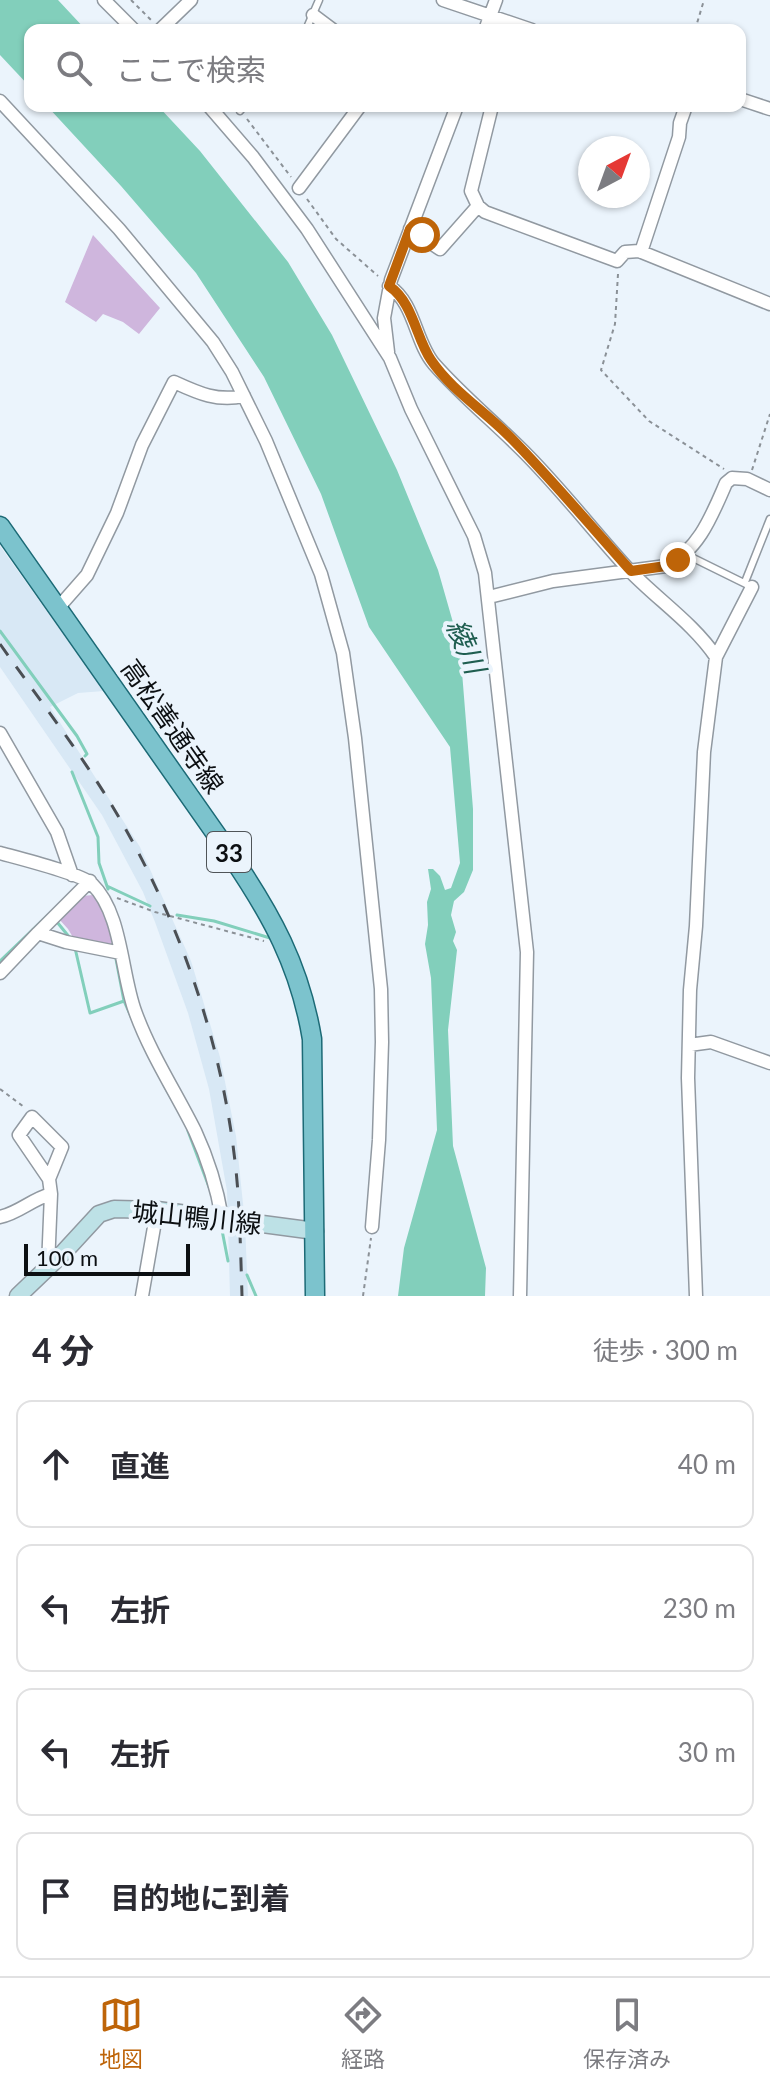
<!DOCTYPE html>
<html lang="ja">
<head>
<meta charset="utf-8">
<style>
  body { margin:0; font-family:Lato,"Noto Sans JP",sans-serif; background:#f7f7f7; color:#2b2b33 }
  .compass { position:absolute; left:578px; top:136px; width:72px; height:72px; border-radius:50%; background:#fff; box-shadow:0 2px 6px #0004; rotate:41deg }
  .scale { position:absolute; left:24px; bottom:20px; width:166px; box-sizing:border-box; padding-left:8px; border:4px solid #0c0f12; border-top:0; font-size:22px; line-height:28px; white-space:nowrap; color:#0c0f12; -webkit-text-stroke:6px #ebf4fc; paint-order:stroke }
  .stop { position:absolute; width:24px; height:24px; margin:-18px; border:6px solid #be6408; border-radius:50%; background:#fff }
  .stop.end { background:#be6408; border-color:#fff; box-shadow:0 2px 8px #0008 }
  .list { margin:0; padding:0; list-style:none }
  h2 { display:flex; justify-content:space-between; align-items:center; height:104px; margin:0; padding:0 32px; font-size:34px }
  h2 small { font-size:26px; font-weight:400; color:#7c7c81 }
  .list li { display:grid; grid-template-columns:52px 1fr auto; gap:24px; align-items:center; box-sizing:border-box; height:128px; margin:0 16px 16px; padding:0 16px; border:2px solid #e1e1e2; border-radius:16px }
  .list b { display:block; font-size:30px; white-space:nowrap }
  .list em { font-size:26px; font-style:normal; color:#7c7c81 }
  .icon { flex:none; width:44px; height:44px; fill:none; stroke:currentColor; stroke-width:2; stroke-linecap:round; stroke-linejoin:round }
  .map { position:relative; flex:none; width:770px; height:1296px; overflow:hidden }
  .search { position:absolute; background:#fff; box-shadow:0 2px 6px #0004; left:24px; right:24px; top:24px; height:88px; display:flex; align-items:center; gap:20px; box-sizing:border-box; padding:0 28px; border-radius:16px; color:#7c7c81; font-size:30px }
  .sheet { height:680px; background:#fff }
  nav { display:flex; justify-content:space-around; align-items:center; box-sizing:border-box; height:112px; border-top:2px solid #e1e1e2; background:#fff; font-size:22px; color:#7c7c81 }
  nav a { display:grid; justify-items:center; gap:4px }
  nav .on { color:#be6408 }
  .map>svg:first-child { display:block }
</style>
</head>
<body>
<div class="map">
<svg width="770" height="1296" viewBox="0 0 770 1296">
  <rect width="100%" height="100%" fill="#ebf4fc"/>
  <path fill="#d8e8f5" d="M0,546L104,691L78,693L50,707L140,847L191,961L220,1057L236,1136L245,1223L248,1296H230L227,1191L209,1089L188,1013L155,922L143,892L102,815L0,667Z"/>
  <path fill="#cfb6dd" d="M93,235L160,308L139,334L123,322L103,314L96,322L65,302Z
    M93,895L110,923L112,947L74,939L68,929L59,919L82,896Z"/>
  <path fill="#82cfbb" d="M0,0H58L86,30H30V87L0,55Z
    M47,106H158L200,151L288,262L332,335L397,470L438,570L460,647L473,809V870L464,892L454,901L451,915L456,932L453,941L457,950L448,1030L453,1146L486,1268L485,1296H398L404,1248L437,1130L431,978L425,944L428,925L427,902L431,889L428,869H433L440,876L445,890L451,888L460,863L450,747L369,627L321,494L264,377L196,273L121,186Z"/>
  <g fill="none" stroke-linecap="round" stroke-linejoin="round">
    <path stroke="#82cfbb" stroke-width="3" d="M0,631L77,736L87,754L85,756
      M72,772L98,837L99,863L108,889
      M107,886L150,906
      M177,915L214,921L270,938
      M57,922L70,938
      M75,948L90,1013L124,1001
      M116,959L124,1001L133,1021
      M0,961L48,915
      M164,1085L174,1103
      M188,1131L209,1187
      M221,1225L228,1261
      M247,1275L256,1296"/>
    <g stroke="#9199a1" stroke-width="9">
      <path id="service" d="M306,30L319,0
        M240,111L244,106
        M685,554L752,587
        M745,582L770,519"/>
    </g>
    <g stroke="#9199a1" stroke-width="15">
      <path id="minor" d="M104,0L134,30
        M443,0L532,30
        M313,15L333,30
        M161,29L191,0
        M485,30L496,0
        M740,99L770,109
        M0,101L119,229L213,342L232,372L266,441L321,574L343,653L355,738L381,989L382,1042L379,1140L372,1227
        M209,106L253,157L307,229L390,358L411,409L474,536L485,573L527,952L520,1296
        M492,106L471,191L478,206L485,212L617,261L625,252L639,251L770,304
        M299,188L360,106
        M410,229L440,249L478,206
        M641,252L679,137L680,123L686,106
        M389,286C415,303 415,342 434,364C464,398 498,425 529,457C565,494 596,534 630,571C658,600 694,624 716,657
        M388,352L384,318L391,280L457,106
        M489,597L553,581L666,566C699,550 712,515 726,483L732,478L747,479L770,490
        M58,608L87,575L117,513L142,445L174,382C198,393 217,402 244,396
        M0,733L57,832L72,875
        M0,853C18,858 82,874 92,884C122,913 121,973 135,1011C150,1053 175,1091 195,1131C208,1159 217,1188 222,1218
        M38,933L90,881
        M0,973L38,933L66,942L121,953
        M689,1045L711,1042L770,1063
        M0,1217C19,1213 32,1199 51,1194
        M48,1266L51,1194L49,1179L62,1147L32,1117L19,1135L49,1179
        M142,1296L157,1210
        M696,1296L688,1078L690,990L696,926L704,752L716,657L752,587"/>
    </g>
    <g stroke="#9199a1" stroke-width="19">
      <path id="secondary" d="M18,1296L64,1252L99,1214L114,1209L157,1210L315,1231"/>
    </g>
    <g stroke="#1c6a76" stroke-width="21">
      <path id="primary" d="M0,526L230,854C271,914 300,966 312,1039L315,1296"/>
    </g>
    <path stroke="#8b9197" stroke-width="2" stroke-dasharray="4 4" stroke-linecap="butt" d="M131,0L153,22
      M695,30L704,0
      M247,119L291,177
      M307,199L336,239L378,276
      M618,274L615,324L601,370L649,421L724,469
      M752,470L770,414
      M117,898L155,912L264,941
      M0,1089L24,1107
      M363,1296L371,1238"/>
    <use href="#service" stroke="#fff" stroke-width="6"/>
    <use href="#minor" stroke="#fff" stroke-width="12"/>
    <use href="#secondary" stroke="#bde1e6" stroke-width="16"/>
    <use href="#primary" stroke="#7cc3cd" stroke-width="18"/>
    <path stroke="#4b4f54" stroke-width="3" stroke-dasharray="14 14" stroke-linecap="butt" d="M0,644C38,698 80,752 114,809C183,925 228,1058 238,1193C240,1227 241,1262 242,1296"/>
  </g>
  <g fill="none" stroke-linecap="round" stroke-linejoin="round">
    <path stroke="#be6408" stroke-width="10" d="M422,235L410,229L389,286C413,302 416,338 431,360C452,391 485,411 511,438C552,480 591,526 631,571L666,566L678,560"/>
  </g>
  <g text-anchor="middle" dominant-baseline="central" stroke-width="8" stroke-linejoin="round" paint-order="stroke">
    <rect fill="#ebf4fc" stroke="#4f5458" stroke-width="2" x="207" y="832" width="44" height="40" rx="6"/>
    <g font-size="24" font-weight="bold" fill="#0c0f12">
      <text x="229" y="852">33</text>
    </g>
    <g font-size="26" fill="#0c0f12" stroke="#ebf4fc">
      <text transform="translate(173 726) rotate(55)">高松善通寺線</text>
      <text transform="translate(197 1217) rotate(6)">城山鴨川線</text>
    </g>
    <g font-size="28" font-style="italic" fill="#1f5e50" stroke="#ebf4fc">
      <text transform="translate(467 646) rotate(67)">綾川</text>
    </g>
  </g>
</svg>
<svg class="compass" viewBox="-18 -18 36 36"><path d="M0-13l5 13h-10z" fill="#e53935"/><path d="M0 13l5-13h-10z" fill="#7c7c81"/></svg>
<div class="scale">100 m</div>
<div class="stop" style="left:422px;top:235px"></div>
<div class="stop end" style="left:678px;top:560px"></div>
<div class="search"><svg class="icon" aria-label="search" viewBox="0 0 24 24"><circle cx="10" cy="10" r="6"/><path d="M15 15l6 6"/></svg>ここで検索</div>
</div>
<section class="sheet">
<h2>4 分<small>徒歩 · 300 m</small></h2>
<ul class="list">
<li><svg class="icon" aria-label="ahead" viewBox="0 0 24 24"><path d="M12 20V5M6 11l6-6 6 6"/></svg><div><b>直進</b></div><em>40 m</em></li>
<li><svg class="icon" aria-label="left" viewBox="0 0 24 24"><path d="M17 20v-9H6M10 6l-5 5 5 5"/></svg><div><b>左折</b></div><em>230 m</em></li>
<li><svg class="icon" aria-label="left" viewBox="0 0 24 24"><path d="M17 20v-9H6M10 6l-5 5 5 5"/></svg><div><b>左折</b></div><em>30 m</em></li>
<li><svg class="icon" aria-label="arrive" viewBox="0 0 24 24"><path d="M6 21V4h12l-3 4 3 4H6"/></svg><div><b>目的地に到着</b></div></li>
</ul>
</section>
<nav>
<a class="on"><svg class="icon" aria-label="map" viewBox="0 0 24 24"><path d="M3 6l6-2 6 2 6-2v14l-6 2-6-2-6 2zM9 4v14M15 6v14"/></svg>地図</a>
<a><svg class="icon" aria-label="directions" viewBox="0 0 24 24"><path d="M12 3l9 9-9 9-9-9zM9 14v-3h6M13 9l2 2-2 2"/></svg>経路</a>
<a><svg class="icon" aria-label="saved" viewBox="0 0 24 24"><path d="M7 4h10v16l-5-4-5 4z"/></svg>保存済み</a>
</nav>
</body>
</html>
